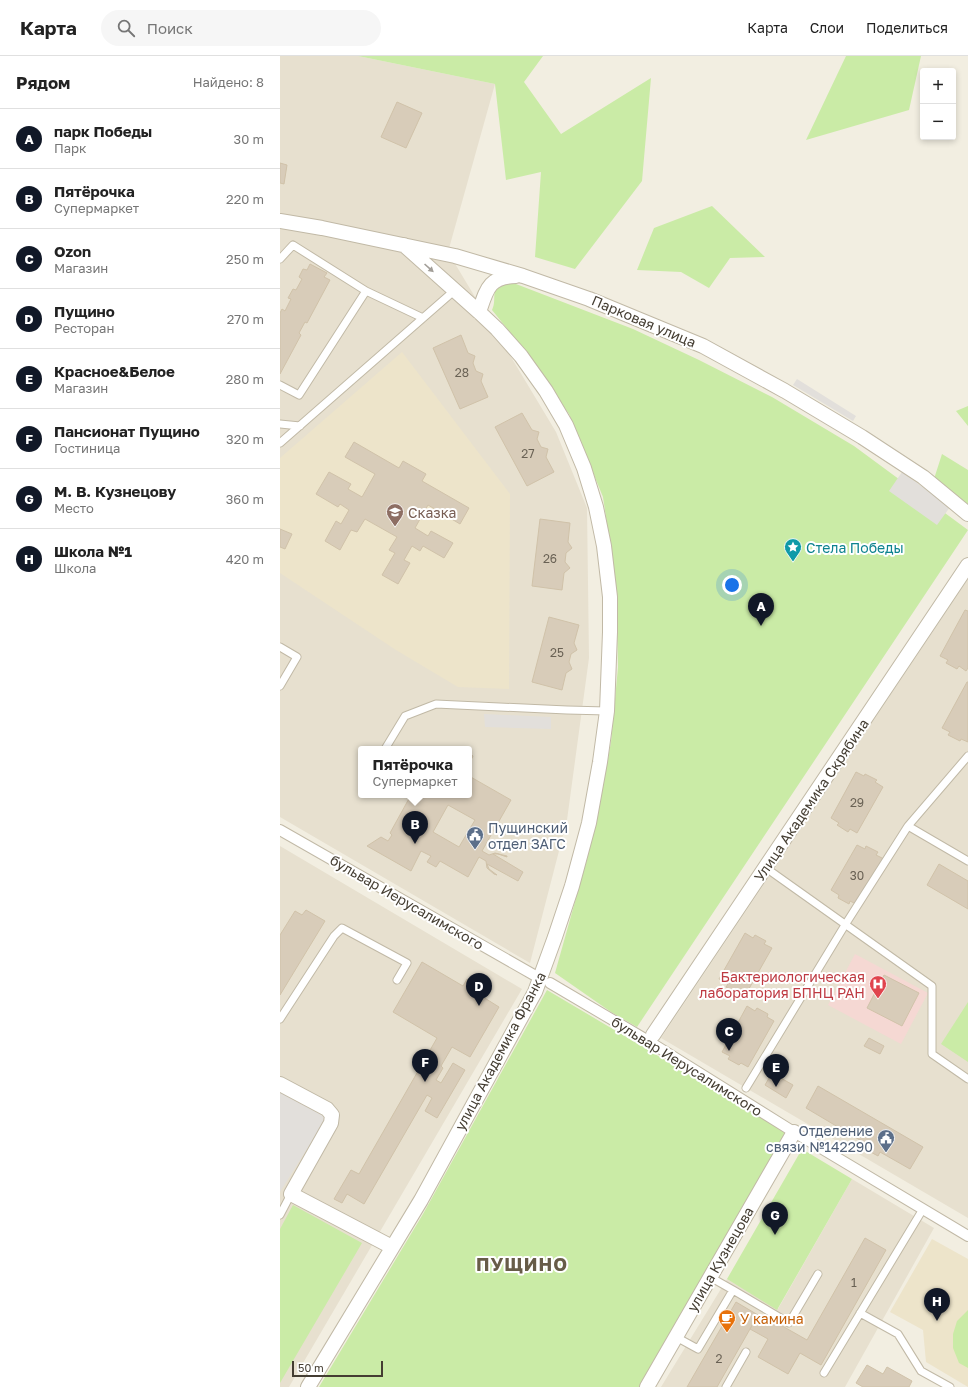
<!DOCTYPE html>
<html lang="ru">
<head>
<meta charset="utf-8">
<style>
  body { margin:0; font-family:"Golos Text",sans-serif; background:#f6f6f6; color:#222 }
  .controls { position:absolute; right:12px; top:12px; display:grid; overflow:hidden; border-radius:4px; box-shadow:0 2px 6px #0003 }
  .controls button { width:36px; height:36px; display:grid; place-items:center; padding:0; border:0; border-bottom:1px solid #e0e0e0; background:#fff; color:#222; font:20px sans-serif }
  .scale { position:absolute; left:12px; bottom:10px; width:91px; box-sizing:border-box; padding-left:4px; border:2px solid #443d32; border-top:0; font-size:11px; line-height:14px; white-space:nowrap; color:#443d32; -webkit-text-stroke:3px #fff; paint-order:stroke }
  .you { position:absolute; left:452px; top:529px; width:14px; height:14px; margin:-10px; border:3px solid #fff; border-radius:50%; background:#1a73e8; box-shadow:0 0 0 6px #1a73e833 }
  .badge { display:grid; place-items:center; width:26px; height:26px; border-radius:50%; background:#111827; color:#fff; font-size:13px; font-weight:700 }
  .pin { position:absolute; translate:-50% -33px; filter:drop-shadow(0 1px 2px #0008) }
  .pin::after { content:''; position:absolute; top:21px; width:14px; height:12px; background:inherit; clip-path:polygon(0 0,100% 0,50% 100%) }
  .popup { position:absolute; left:78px; top:690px; width:114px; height:52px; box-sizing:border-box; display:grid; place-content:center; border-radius:4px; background:#fff; filter:drop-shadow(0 1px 3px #0005); font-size:13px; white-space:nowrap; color:#767676 }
  .popup b { font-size:15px; color:#222 }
  .popup::after { content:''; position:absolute; left:50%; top:100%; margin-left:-8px; border:8px solid transparent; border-top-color:#fff }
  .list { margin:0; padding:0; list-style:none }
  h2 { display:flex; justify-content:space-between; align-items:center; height:52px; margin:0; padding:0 16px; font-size:17px }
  h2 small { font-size:13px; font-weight:400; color:#767676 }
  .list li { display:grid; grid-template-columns:26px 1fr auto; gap:12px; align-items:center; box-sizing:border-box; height:60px; padding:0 16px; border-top:1px solid #e0e0e0 }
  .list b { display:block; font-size:15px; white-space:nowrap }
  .list p { margin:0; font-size:13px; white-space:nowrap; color:#767676 }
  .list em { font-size:13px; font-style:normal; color:#767676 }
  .icon { flex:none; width:22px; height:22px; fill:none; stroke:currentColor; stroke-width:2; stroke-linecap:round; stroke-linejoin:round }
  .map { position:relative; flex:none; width:688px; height:1331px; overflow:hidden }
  header { display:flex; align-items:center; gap:24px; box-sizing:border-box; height:56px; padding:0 20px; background:#fff; border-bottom:1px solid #e0e0e0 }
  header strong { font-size:19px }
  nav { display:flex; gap:22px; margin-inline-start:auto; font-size:14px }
  .search { width:280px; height:36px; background:#f6f6f6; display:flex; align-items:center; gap:10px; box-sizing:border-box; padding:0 14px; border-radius:22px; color:#767676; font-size:15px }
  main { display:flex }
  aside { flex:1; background:#fff }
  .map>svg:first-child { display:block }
</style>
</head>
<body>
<header>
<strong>Карта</strong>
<div class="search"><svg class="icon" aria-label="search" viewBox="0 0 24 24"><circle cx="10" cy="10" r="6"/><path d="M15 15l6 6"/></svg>Поиск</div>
<nav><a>Карта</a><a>Слои</a><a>Поделиться</a></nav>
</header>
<main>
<aside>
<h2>Рядом<small>Найдено: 8</small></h2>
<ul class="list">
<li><span class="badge">A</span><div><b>парк Победы</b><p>Парк</p></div><em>30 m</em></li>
<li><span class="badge">B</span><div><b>Пятёрочка</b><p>Супермаркет</p></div><em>220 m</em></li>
<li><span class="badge">C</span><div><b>Ozon</b><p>Магазин</p></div><em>250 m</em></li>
<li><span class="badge">D</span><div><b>Пущино</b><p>Ресторан</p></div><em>270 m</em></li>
<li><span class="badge">E</span><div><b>Красное&amp;Белое</b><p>Магазин</p></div><em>280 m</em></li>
<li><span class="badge">F</span><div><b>Пансионат Пущино</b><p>Гостиница</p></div><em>320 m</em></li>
<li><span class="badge">G</span><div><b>М. В. Кузнецову</b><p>Место</p></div><em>360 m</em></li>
<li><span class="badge">H</span><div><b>Школа №1</b><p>Школа</p></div><em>420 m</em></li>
</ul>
</aside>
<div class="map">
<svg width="688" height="1331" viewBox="0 0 688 1331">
  <rect width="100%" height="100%" fill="#f2eee1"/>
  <path fill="#e7e0cf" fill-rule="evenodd" d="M0,0H78L215,28L168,196L276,376L307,452L309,602L287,764L250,907L0,761ZM81,693H189V739H81Z
    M688,523V1162L381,982Z
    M0,790L242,933L9,1331H0Z
    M572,1123L654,1172L565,1331H381L447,1223L498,1253Z"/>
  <path fill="#ede4ca" d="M122,296L230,438L229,633L178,631L116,594L0,517V402Z
    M652,1183L688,1203V1331L646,1306L643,1274L610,1256Z"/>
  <path fill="#f5d8d3" d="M575,898L648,937L621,988L548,949Z"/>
  <path fill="#caeba6" d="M78,0H263L244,26L281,78L371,22L362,125L295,213L255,201L261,116L226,124L215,28Z
    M566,0H641L629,54L526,84Z
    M432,150L485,201L450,202L429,232L401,216L357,214L374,172Z
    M226,227L236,228L353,273L419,304L492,341L574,390L688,474L357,971L331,956L275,917L307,803L321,741L331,686L338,611L336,529L323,441L289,358L233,280L212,254C218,242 208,233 226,227Z
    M688,350V370L676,355Z
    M662,398L688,414V451L653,426Z
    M267,934L493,1068L509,1073L366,1331H39L143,1158Z
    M688,946V1006L661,988Z
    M522,1093L572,1123L497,1254L447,1223Z
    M13,1149L82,1187L0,1327V1173Z
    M688,1254V1312L679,1307L673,1292V1278L677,1265Z"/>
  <path fill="#e2dfdb" d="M517,323L576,360L573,365L513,329Z
    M622,416L670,451L657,469L609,435Z
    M204,658L271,661V673L205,671Z
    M0,1035L47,1061L0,1136Z"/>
  <path fill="#d8ccb9" stroke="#d0c2a9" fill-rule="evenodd" d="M117,46L142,57L126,92L101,81Z
    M0,107L7,109L4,128L0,127Z
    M30,208L47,217L44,221L50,224L27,267L25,266L19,277L21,279L0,318V257L2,253L5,255L11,243L8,242L13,233L16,234L22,223L19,221L23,213L27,214Z
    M181,279L188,297L195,300L193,307L196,315L203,318L201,325L208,341L180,353L153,292Z
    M242,357L252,374L259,376L257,383L261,391L268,393L266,401L274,416L247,430L215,371Z
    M74,386L119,412L123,405L146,418L142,425L189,452L180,468L148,449L135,472L148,480L151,475L173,487L164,502L143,490L140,495L132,490L124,504L130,507L118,528L102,519L115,497L109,494L117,481L85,463L77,476L71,474L60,494L45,485L56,465L61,468L69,454L60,448L58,451L36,438L49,416L71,428L68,433L82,441L95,418L65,401Z
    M260,463L290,467L288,486L292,492L286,497L285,506L290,512L284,517L282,534L252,530Z
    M0,473L12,478L5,493L0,491Z
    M685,554L688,555V612L686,615L679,610L677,613L666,607L668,604L660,600Z
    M269,561L299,569L294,587L297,594L291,598L289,606L292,613L286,617L282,634L252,626Z
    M687,626H688V686L681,683L680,685L668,679L670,676L662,672Z
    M189,697L193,700L189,708Z
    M576,716L584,720L585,718L597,724L595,726L603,731L577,777L570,773L568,776L557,769L559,767L551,762Z
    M189,720L231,744L202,795L209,799L215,797L227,800V801L218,798H213L243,816L238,825L207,808L209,813L217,819L214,818L207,812L206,805L199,801L188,821L160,805L156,811L147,806L151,800L141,795L131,815L87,790L101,781L108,785L112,779L110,777L131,739H189ZM168,749L195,764L179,791L153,776Z
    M577,789L585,793L586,790L598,796L596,799L604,803L578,849L570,845L569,848L558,842L559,839L551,834Z
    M659,808L688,825V853L647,829Z
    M26,854L45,865L0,939V879L15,855L22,859Z
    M465,877L473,882L475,879L486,885L484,888L492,892L466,938L459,934L457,937L446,931L448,928L439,923Z
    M142,906L183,930L187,923L198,930L195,936L219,951L190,1001L172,991L161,1010L163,1012L156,1024L161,1027L173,1007L185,1014L157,1062L145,1055L152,1042L147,1039L84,1148L67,1138L62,1147L54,1143L71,1114L79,1118L157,982L113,956Z
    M604,919L639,937L622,970L587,952Z
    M467,950L475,955L477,952L488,958L487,961L494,965L468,1011L461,1007L459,1009L448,1003L450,1000L442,996Z
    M589,982L604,990L600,998L584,990Z
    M492,1017L513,1029L506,1042L485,1029Z
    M538,1030L643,1091L630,1113L600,1096L598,1100L587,1094L590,1090L526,1052Z
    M585,1182L606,1194L541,1309L520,1297L508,1318L478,1301L488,1283L470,1273L478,1259L496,1269L497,1267L527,1284Z
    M456,1246L478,1259L437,1331H407Z
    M587,1309L603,1318L607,1311L632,1325L629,1331H583L576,1327Z"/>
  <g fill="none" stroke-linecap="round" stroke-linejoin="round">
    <g stroke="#c1b9a6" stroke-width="9">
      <path id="service" d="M0,203L13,189L86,235L19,339L0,329
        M86,235L143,262
        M0,368L20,370
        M0,387L175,234
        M0,591L17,601L0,630
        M105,693L125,660L156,648L287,654L327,655
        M628,770L688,700
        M486,812L652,930V998L688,1023
        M0,963L54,880L62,872L127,907L117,924
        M466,1032L565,869L628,770L688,805
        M0,1159L11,1138
        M430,1221L453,1234
        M580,1257L618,1278L641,1315L670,1331
        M396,1281L418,1293L453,1234L509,1267L538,1218
        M544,1317L643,1153
        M446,1331L466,1296"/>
    </g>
    <g stroke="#c1b9a6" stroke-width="12">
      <path id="pedestrian" d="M0,774L254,919
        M270,927L365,983L509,1073L688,1180"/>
    </g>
    <g stroke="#c1b9a6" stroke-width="16">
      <path id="minor" d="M0,165L42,172L175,200L243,220L309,243L423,290L505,335L582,381L643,421L688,458
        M199,256C207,232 209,221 236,220
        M373,979L688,509
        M0,1028L47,1053L52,1059L51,1067L11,1138L112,1191
        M28,1331L141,1144L255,936L275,881L292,830L309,767L320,706L327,655L330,576V541L324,490L316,451L304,412L286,369L266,335L241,300L217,273L199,256L124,189
        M367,1331L514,1076"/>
    </g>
    <use href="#service" stroke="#fff" stroke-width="7"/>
    <use href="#pedestrian" stroke="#fff" stroke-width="10"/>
    <use href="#minor" stroke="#fff" stroke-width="14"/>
  </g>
  <defs><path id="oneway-solid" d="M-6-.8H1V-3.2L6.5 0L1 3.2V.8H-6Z"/></defs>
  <use fill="#a29e98" href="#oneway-solid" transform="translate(149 212) rotate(42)"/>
  <defs>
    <g id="school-pin" transform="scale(0.9)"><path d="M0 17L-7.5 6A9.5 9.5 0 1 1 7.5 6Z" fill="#8d6e63" stroke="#fff"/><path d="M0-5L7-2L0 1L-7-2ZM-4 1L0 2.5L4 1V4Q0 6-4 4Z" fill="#fff"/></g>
    <g id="sight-pin" transform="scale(0.9)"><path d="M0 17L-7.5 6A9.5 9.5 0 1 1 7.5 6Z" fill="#0f9aa8" stroke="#fff"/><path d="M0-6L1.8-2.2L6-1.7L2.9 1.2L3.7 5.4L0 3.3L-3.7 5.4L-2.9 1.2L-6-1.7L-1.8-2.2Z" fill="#fff"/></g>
    <g id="civic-pin" transform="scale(0.9)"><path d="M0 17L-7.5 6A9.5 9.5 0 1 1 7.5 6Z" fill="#5c6f8a" stroke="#fff"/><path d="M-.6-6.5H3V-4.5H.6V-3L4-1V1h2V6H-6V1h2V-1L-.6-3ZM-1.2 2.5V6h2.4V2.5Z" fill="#fff"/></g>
    <g id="hospital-pin" transform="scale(0.9)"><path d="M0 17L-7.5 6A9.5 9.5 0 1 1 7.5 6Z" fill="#e0444e" stroke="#fff"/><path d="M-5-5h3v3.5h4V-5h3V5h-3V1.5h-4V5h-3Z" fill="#fff"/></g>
    <g id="cafe-pin" transform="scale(0.9)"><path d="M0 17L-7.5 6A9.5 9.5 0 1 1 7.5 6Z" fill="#e8710a" stroke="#fff"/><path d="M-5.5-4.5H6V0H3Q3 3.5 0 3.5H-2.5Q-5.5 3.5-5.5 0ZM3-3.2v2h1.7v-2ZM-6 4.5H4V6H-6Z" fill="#fff"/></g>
  </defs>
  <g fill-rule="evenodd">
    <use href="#school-pin" x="115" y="456"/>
    <use href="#sight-pin" x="513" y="491"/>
    <use href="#civic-pin" x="195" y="779"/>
    <use href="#hospital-pin" x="598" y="928"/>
    <use href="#civic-pin" x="606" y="1082"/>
    <use href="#cafe-pin" x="447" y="1262"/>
  </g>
  <g text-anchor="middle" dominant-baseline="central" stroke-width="4" stroke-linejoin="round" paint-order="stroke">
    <g font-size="12" fill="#696154">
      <text x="182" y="316">28</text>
      <text x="248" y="397">27</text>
      <text x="270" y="502">26</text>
      <text x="277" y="596">25</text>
      <text x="577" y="746">29</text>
      <text x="577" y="819">30</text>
      <text x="574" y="1226">1</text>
      <text x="439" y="1302">2</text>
    </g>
    <g font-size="14" fill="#443d32" stroke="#fff">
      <text transform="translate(364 265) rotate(23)">Парковая улица</text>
      <text transform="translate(531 744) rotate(-56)">Улица Академика Скрябина</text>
      <text transform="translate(127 846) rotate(30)">бульвар Иерусалимского</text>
      <text transform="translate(220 995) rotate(-62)">улица Академика Франка</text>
      <text transform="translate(407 1010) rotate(32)">бульвар Иерусалимского</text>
      <text transform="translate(440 1203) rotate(-60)">улица Кузнецова</text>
    </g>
    <g font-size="14" fill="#785e54" stroke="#fff" text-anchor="start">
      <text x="128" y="456">Сказка</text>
    </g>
    <g font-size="14" fill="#0d838f" stroke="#fff" text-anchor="start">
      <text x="526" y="491">Стела Победы</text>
    </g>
    <g font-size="14" fill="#4e5e75" stroke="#fff" text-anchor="start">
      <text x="208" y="771">Пущинский<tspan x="208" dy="16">отдел ЗАГС</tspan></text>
      <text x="593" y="1074" text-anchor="end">Отделение<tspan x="593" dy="16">связи №142290</tspan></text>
    </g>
    <g font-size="14" fill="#be3a42" stroke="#fff" text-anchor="end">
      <text x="585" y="920">Бактериологическая<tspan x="585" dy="16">лаборатория БПНЦ РАН</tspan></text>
    </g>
    <g font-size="14" fill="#c56008" stroke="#fff" text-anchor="start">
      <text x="460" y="1262">У камина</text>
    </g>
    <g font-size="18" font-weight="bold" letter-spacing="1" fill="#675c48" stroke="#fff">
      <text x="242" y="1208">ПУЩИНО</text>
    </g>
  </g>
</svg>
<div class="controls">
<button>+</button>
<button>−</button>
</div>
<div class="scale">50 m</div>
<div class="you"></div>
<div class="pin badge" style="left:481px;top:570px">A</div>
<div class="pin badge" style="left:135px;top:788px">B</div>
<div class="popup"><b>Пятёрочка</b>Супермаркет</div>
<div class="pin badge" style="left:449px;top:995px">C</div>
<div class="pin badge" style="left:199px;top:950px">D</div>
<div class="pin badge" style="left:496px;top:1031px">E</div>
<div class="pin badge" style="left:145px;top:1026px">F</div>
<div class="pin badge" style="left:495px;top:1179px">G</div>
<div class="pin badge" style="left:657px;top:1265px">H</div>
</div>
</main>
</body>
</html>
